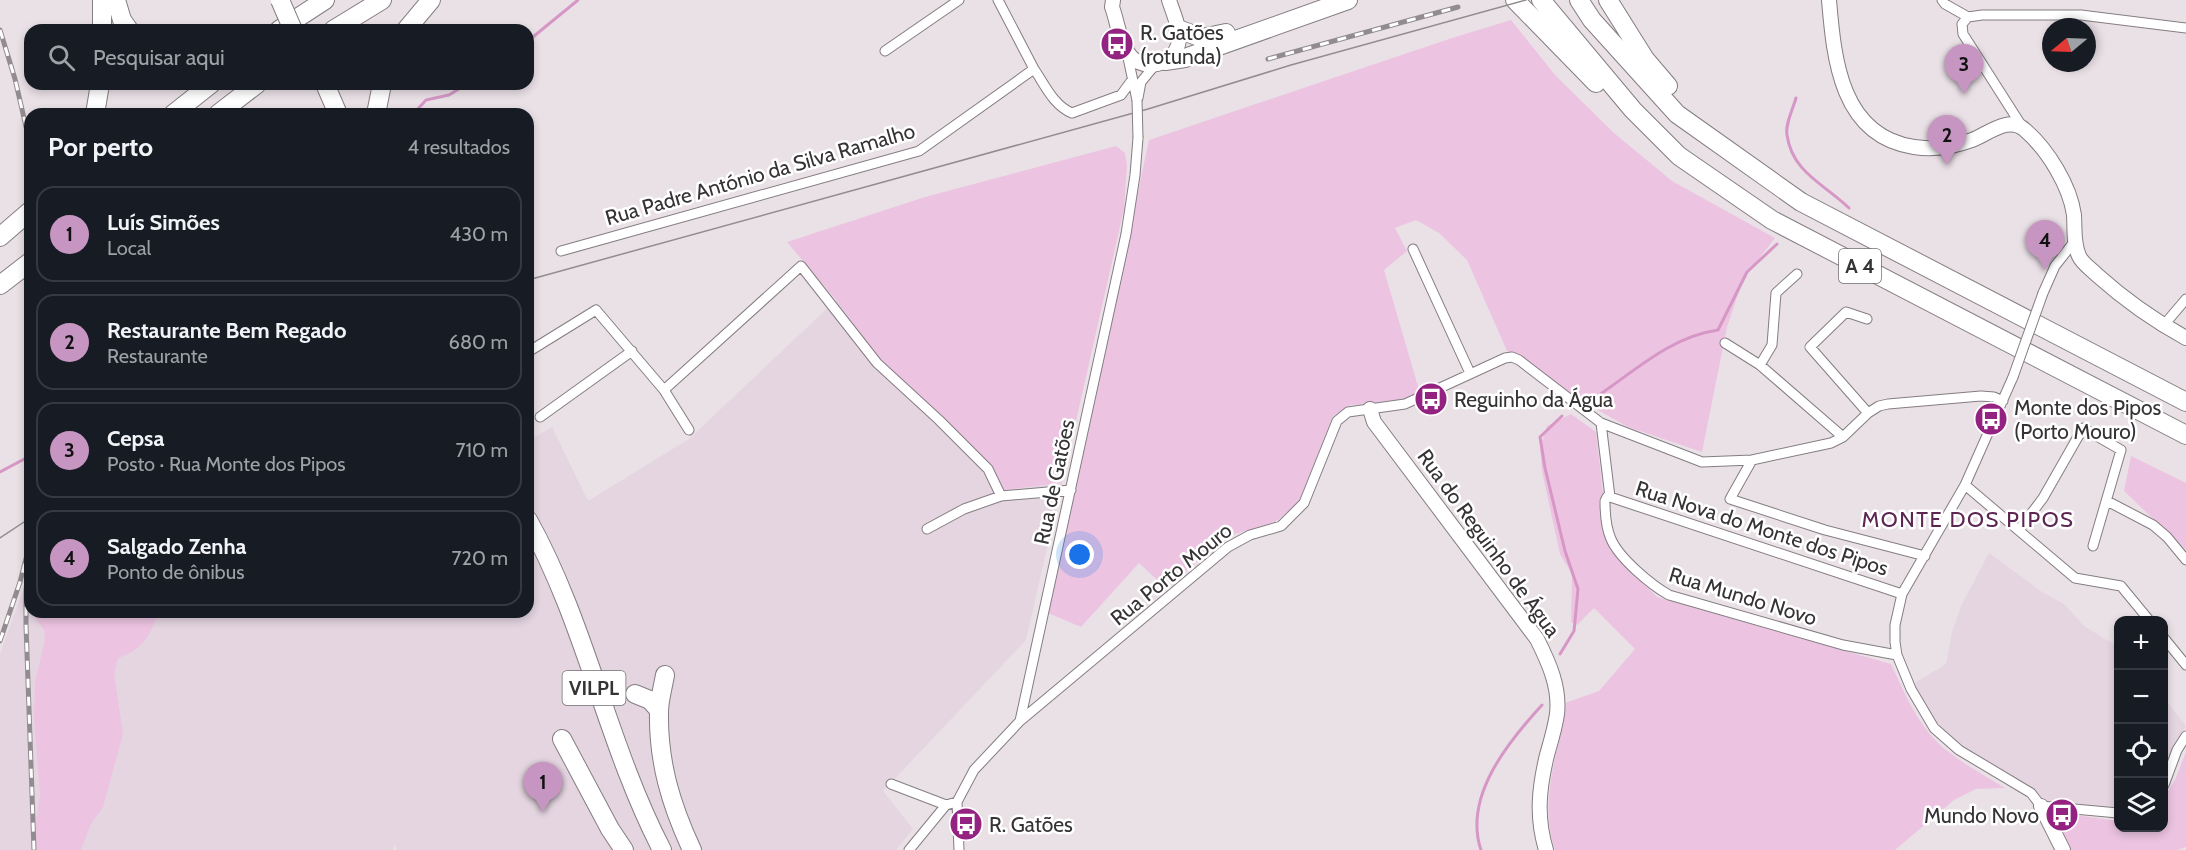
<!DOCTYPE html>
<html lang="pt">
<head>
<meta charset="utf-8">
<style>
  body { margin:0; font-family:Cabin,sans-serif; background:#242831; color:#f1f3f6 }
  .controls { position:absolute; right:18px; bottom:18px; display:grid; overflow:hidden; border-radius:12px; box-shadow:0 3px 9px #0003 }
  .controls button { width:54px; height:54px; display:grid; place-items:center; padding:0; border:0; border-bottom:2px solid #363941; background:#171b24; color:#f1f3f6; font:30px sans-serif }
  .compass { position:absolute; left:2042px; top:18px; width:54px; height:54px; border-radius:50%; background:#171b24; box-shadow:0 3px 9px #0003; rotate:251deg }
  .you { position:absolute; left:1080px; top:555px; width:21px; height:21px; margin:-15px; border:4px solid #fff; border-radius:50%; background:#1a73e8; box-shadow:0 0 0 9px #1a73e833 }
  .badge { display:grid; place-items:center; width:39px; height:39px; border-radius:50%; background:#c795c1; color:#111; font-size:20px; font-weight:700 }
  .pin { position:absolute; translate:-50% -50px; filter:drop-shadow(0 2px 3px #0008) }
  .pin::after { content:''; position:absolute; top:32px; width:21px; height:18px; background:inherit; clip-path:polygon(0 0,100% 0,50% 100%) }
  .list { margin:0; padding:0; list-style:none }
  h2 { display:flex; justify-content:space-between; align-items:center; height:78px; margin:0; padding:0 24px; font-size:26px }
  h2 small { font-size:20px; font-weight:400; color:#9ea1a6 }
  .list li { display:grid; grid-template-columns:39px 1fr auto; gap:18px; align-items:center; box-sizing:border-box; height:96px; margin:0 12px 12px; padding:0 12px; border:2px solid #363941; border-radius:18px }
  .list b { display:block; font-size:22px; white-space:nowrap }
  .list p { margin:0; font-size:20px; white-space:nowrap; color:#9ea1a6 }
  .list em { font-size:20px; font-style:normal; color:#9ea1a6 }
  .icon { flex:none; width:33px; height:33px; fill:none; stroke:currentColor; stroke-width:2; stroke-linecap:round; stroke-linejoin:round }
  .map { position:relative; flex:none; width:2186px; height:850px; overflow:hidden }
  .search { position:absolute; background:#171b24; box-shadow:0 3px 9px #0003; left:24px; top:24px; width:510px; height:66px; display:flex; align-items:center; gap:15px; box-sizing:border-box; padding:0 21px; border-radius:18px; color:#9ea1a6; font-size:22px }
  .panel { position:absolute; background:#171b24; box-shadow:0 3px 9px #0003; left:24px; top:108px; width:510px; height:510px; border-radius:18px }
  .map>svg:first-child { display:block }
</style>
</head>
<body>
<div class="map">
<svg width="2186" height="850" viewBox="0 0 2186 850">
  <rect width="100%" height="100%" fill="#eae1e7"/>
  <path fill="#e4d5e0" d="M836,300L880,360L939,414L967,445L990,466L1004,490L1062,483L1026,640L883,791L913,829L896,850H397L395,844L393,850H0V654L22,593L30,594V612H528V422L535,437L552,427L588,501L689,439Z
    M1989,553L2042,592L2064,604L2084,626L2118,647V808L2108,810L2049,803L2033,790L1956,741L1933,719L1913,684L1946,664L1952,632L1962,604Z
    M2164,698L2186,726L2173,747L2164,774Z"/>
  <path fill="#ecc4e1" d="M1511,20L1556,76L1614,133L1672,181L1775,238L1743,279L1727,327L1702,452L1628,427L1571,395L1521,356L1507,351L1467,260L1439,233L1416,220L1395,228L1407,251L1384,270L1420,393L1402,402L1350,405L1333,416L1298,503L1275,522L1232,535L1165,587L1139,563L1081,627L1048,613L1149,140L1452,38Z
    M1116,146L1125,153L1127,165L1124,209L1062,483L1004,490L990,466L967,445L940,414L934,412L880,360L836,300L787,242L925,197Z
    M1571,414L1596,432L1603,493L1599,501L1610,550L1657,597L1891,664C1906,696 1920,731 1950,753C1967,766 1987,777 2005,788L1976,789L1954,800L1895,850H1555C1545,822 1548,792 1554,763C1558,743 1565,724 1565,703L1599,691L1635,649L1594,608L1577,625L1571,622L1572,574L1560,554L1542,471L1540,447L1547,426Z
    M2131,456L2186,483V550L2124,491Z
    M34,612H159C150,636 143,649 118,658L114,673L123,734L103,807L91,824L81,850H36L35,828L40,795L34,719L35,683L45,639L44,630L34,616Z
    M2186,752V847L2178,850H2070L2057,824L2059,818L2075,815L2118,821V828H2164V798L2175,780Z"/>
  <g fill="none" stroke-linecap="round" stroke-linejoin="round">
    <path stroke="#d697c6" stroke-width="3" d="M528,41L578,0
      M1796,98C1793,109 1785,124 1787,135C1792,172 1824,184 1849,208
      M416,111L426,100L449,95L467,84
      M1593,399C1633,373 1669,337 1718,330L1747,272L1777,244
      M0,472L30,456
      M1560,654L1574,631L1578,589L1565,551L1545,468L1540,437L1562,416
      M1481,850C1463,797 1508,742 1542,705"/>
    <g stroke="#847d82" stroke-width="11">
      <path id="street" d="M998,0L1034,69
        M1942,0L1945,4L1968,17L1982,15H2081L2186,28
        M1968,17L1962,24L1963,34L2023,128
        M885,51L959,0
        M1127,53L1137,100
        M1138,98L1141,82L1155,65
        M1413,249L1470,373
        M561,251L919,151L1034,69C1045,85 1054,106 1072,113L1121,95L1132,80
        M2043,293L2055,266L2074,242
        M1867,319L1846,312L1810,347L1868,413
        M2163,326L2186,299
        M1725,343L1760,365L1843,437
        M528,352L596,310L664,390L689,430
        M1760,365L1772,345L1776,293L1797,274
        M2013,377L1965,485L1902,594L1895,625V642L1897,655L1911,689L1934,728L1959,750L2031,793L2041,806L2118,813
        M664,390L801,266L877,363L939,420L988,469L1001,496L1071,490
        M540,417L632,351
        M1601,423L1610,497H1607L1605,501C1605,512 1606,528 1611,539C1619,558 1651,585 1669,595L1843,645L1897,655
        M1752,460L1730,499L1825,530L1925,556
        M1965,485L2075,578L2121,586L2149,620
        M1610,497L1902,594
        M2107,501L2153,525L2167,537L2186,560
        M927,529L964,509L1001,496
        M2019,530L2043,498L2083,428L2121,450L2093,546
        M2164,638L2186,665
        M1020,721L1126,234L1135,175L1138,138
        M891,784L946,805
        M2164,785L2177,750L2186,736
        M909,850L946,805L957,802
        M959,850L957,802L974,770L1020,721L1228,547L1250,535L1281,526L1304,503L1337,421L1348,412L1405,404L1505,358L1512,357L1519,360L1601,423L1702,462L1752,460L1831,443L1843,437L1868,413L1879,406L1888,404L1981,396L1994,397L2003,401"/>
    </g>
    <g stroke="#847d82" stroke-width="16">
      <path id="secondary" d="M1113,0L1112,7C1117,20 1119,39 1127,51C1138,72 1171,68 1178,45C1182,31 1173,13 1169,0
        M1829,0C1834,60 1841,136 1914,147C1933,150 1953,147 1972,140C1988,134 2009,115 2025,130C2048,150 2070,186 2074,215C2075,229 2073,242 2079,256C2082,263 2091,269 2097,275C2125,300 2153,320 2186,338
        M1370,409L1374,422L1537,639C1549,663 1560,687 1557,714C1555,728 1551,741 1547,755C1539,788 1536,817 1546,850
        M2041,806L2063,850"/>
    </g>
    <g stroke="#847d82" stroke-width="20">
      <path id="highway" d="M116,0L122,20L129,30
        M1515,0L1596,83
        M1541,0L1633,110L1679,156L1772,220L2186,435
        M1579,0L1592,20L1677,114L1801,202L2186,402
        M1608,0L1645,59L1668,86
        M1178,29L1202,38L1226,33
        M102,30V0
        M279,30L325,0
        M333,30L382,0
        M406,30L431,0
        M1165,61L1185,58L1348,0
        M325,84L338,114
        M95,114L100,84
        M173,114L211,84
        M218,114L257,84
        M376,114L382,84
        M0,237L30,211
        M0,285L30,262
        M528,520C586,624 607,744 662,850
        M665,675C663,687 659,700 659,712C658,762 671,805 692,850
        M635,694L650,700L659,710
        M562,739L610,829L624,850"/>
    </g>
    <use href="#street" stroke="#fff" stroke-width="9"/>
    <use href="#secondary" stroke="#fff" stroke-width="14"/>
    <use href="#highway" stroke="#fff" stroke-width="18"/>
    <path stroke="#928c90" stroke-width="1.5" d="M528,280L1148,109L1291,65L1526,0
      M0,538L30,518"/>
    <g stroke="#928c90" stroke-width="5">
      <path id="rail" d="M0,30L15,79L30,144
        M1268,59L1458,7
        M30,553L26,590V625L34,850
        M0,641L20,582L30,543"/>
    </g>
    <use href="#rail" stroke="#fff" stroke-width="3" stroke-dasharray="9" stroke-linecap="butt"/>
    <g stroke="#847d82" stroke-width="11" stroke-linecap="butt">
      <path id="street-bridge" d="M1137,100L1138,138
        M2013,377L2043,293"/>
    </g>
    <g stroke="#847d82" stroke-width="20" stroke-linecap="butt">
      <path id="highway-bridge" d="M280,0L293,30"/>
    </g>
    <use href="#street-bridge" stroke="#fff" stroke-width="9"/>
    <use href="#highway-bridge" stroke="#fff" stroke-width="18"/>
  </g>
  <defs>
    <g id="bus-disc" transform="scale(1.725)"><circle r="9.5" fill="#942281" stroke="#fff"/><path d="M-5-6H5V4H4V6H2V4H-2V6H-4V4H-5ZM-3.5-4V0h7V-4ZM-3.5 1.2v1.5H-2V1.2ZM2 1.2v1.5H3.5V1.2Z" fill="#fff"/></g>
  </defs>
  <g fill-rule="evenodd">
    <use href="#bus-disc" x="1117" y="44"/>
    <use href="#bus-disc" x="1431" y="399"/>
    <use href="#bus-disc" x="1991" y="419"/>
    <use href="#bus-disc" x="2062" y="815"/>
    <use href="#bus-disc" x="966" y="824"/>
  </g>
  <g text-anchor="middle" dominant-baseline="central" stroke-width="5" stroke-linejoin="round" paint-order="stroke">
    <g fill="#fff" stroke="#727072" stroke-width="1.5">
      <rect x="1839" y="249" width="42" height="34" rx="4.5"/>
      <rect x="562.5" y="671" width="63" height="34" rx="4.5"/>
    </g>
    <g font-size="20" font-weight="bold" fill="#363335">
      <text x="1860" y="266">A 4</text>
      <text x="594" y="688">VILPL</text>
    </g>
    <g font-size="21" fill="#363335" stroke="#fff" text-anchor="start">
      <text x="1140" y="32">R. Gatões<tspan x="1140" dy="24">(rotunda)</tspan></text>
      <text x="1454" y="399">Reguinho da Água</text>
      <text x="2014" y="407">Monte dos Pipos<tspan x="2014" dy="24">(Porto Mouro)</tspan></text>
      <text x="2039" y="815" text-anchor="end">Mundo Novo</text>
      <text x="989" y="824">R. Gatões</text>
    </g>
    <g font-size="21" fill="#363335" stroke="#fff">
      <text transform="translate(760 174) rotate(-16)">Rua Padre António da Silva Ramalho</text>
      <text transform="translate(1054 482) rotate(-78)">Rua de Gatões</text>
      <text transform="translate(1762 528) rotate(18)">Rua Nova do Monte dos Pipos</text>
      <text transform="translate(1489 543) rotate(54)">Rua do Reguinho de Água</text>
      <text transform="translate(1171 574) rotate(-39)">Rua Porto Mouro</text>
      <text transform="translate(1743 596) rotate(17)">Rua Mundo Novo</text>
    </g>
    <g font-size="22" letter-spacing="1.5" fill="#5d2652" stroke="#fff">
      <text x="1968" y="519">MONTE DOS PIPOS</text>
    </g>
  </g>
</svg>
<div class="controls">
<button>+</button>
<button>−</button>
<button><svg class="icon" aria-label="locate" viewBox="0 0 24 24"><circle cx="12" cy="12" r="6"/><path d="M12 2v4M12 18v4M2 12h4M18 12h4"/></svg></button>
<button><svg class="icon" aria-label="layers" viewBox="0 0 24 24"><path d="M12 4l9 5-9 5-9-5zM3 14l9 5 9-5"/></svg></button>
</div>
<svg class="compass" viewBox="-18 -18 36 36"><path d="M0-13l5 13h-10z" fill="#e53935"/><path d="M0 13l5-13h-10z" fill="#9ea1a6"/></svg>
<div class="you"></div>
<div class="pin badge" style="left:543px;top:812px">1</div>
<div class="pin badge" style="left:1947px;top:165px">2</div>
<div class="pin badge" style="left:1964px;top:94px">3</div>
<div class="pin badge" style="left:2045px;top:270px">4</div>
<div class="search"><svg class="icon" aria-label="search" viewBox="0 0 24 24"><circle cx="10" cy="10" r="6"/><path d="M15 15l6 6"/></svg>Pesquisar aqui</div>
<section class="panel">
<h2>Por perto<small>4 resultados</small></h2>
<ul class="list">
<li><span class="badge">1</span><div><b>Luís Simões</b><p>Local</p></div><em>430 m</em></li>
<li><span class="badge">2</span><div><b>Restaurante Bem Regado</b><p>Restaurante</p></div><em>680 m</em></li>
<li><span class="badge">3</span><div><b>Cepsa</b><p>Posto · Rua Monte dos Pipos</p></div><em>710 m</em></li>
<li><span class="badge">4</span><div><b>Salgado Zenha</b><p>Ponto de ônibus</p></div><em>720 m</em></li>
</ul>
</section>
</div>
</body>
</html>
